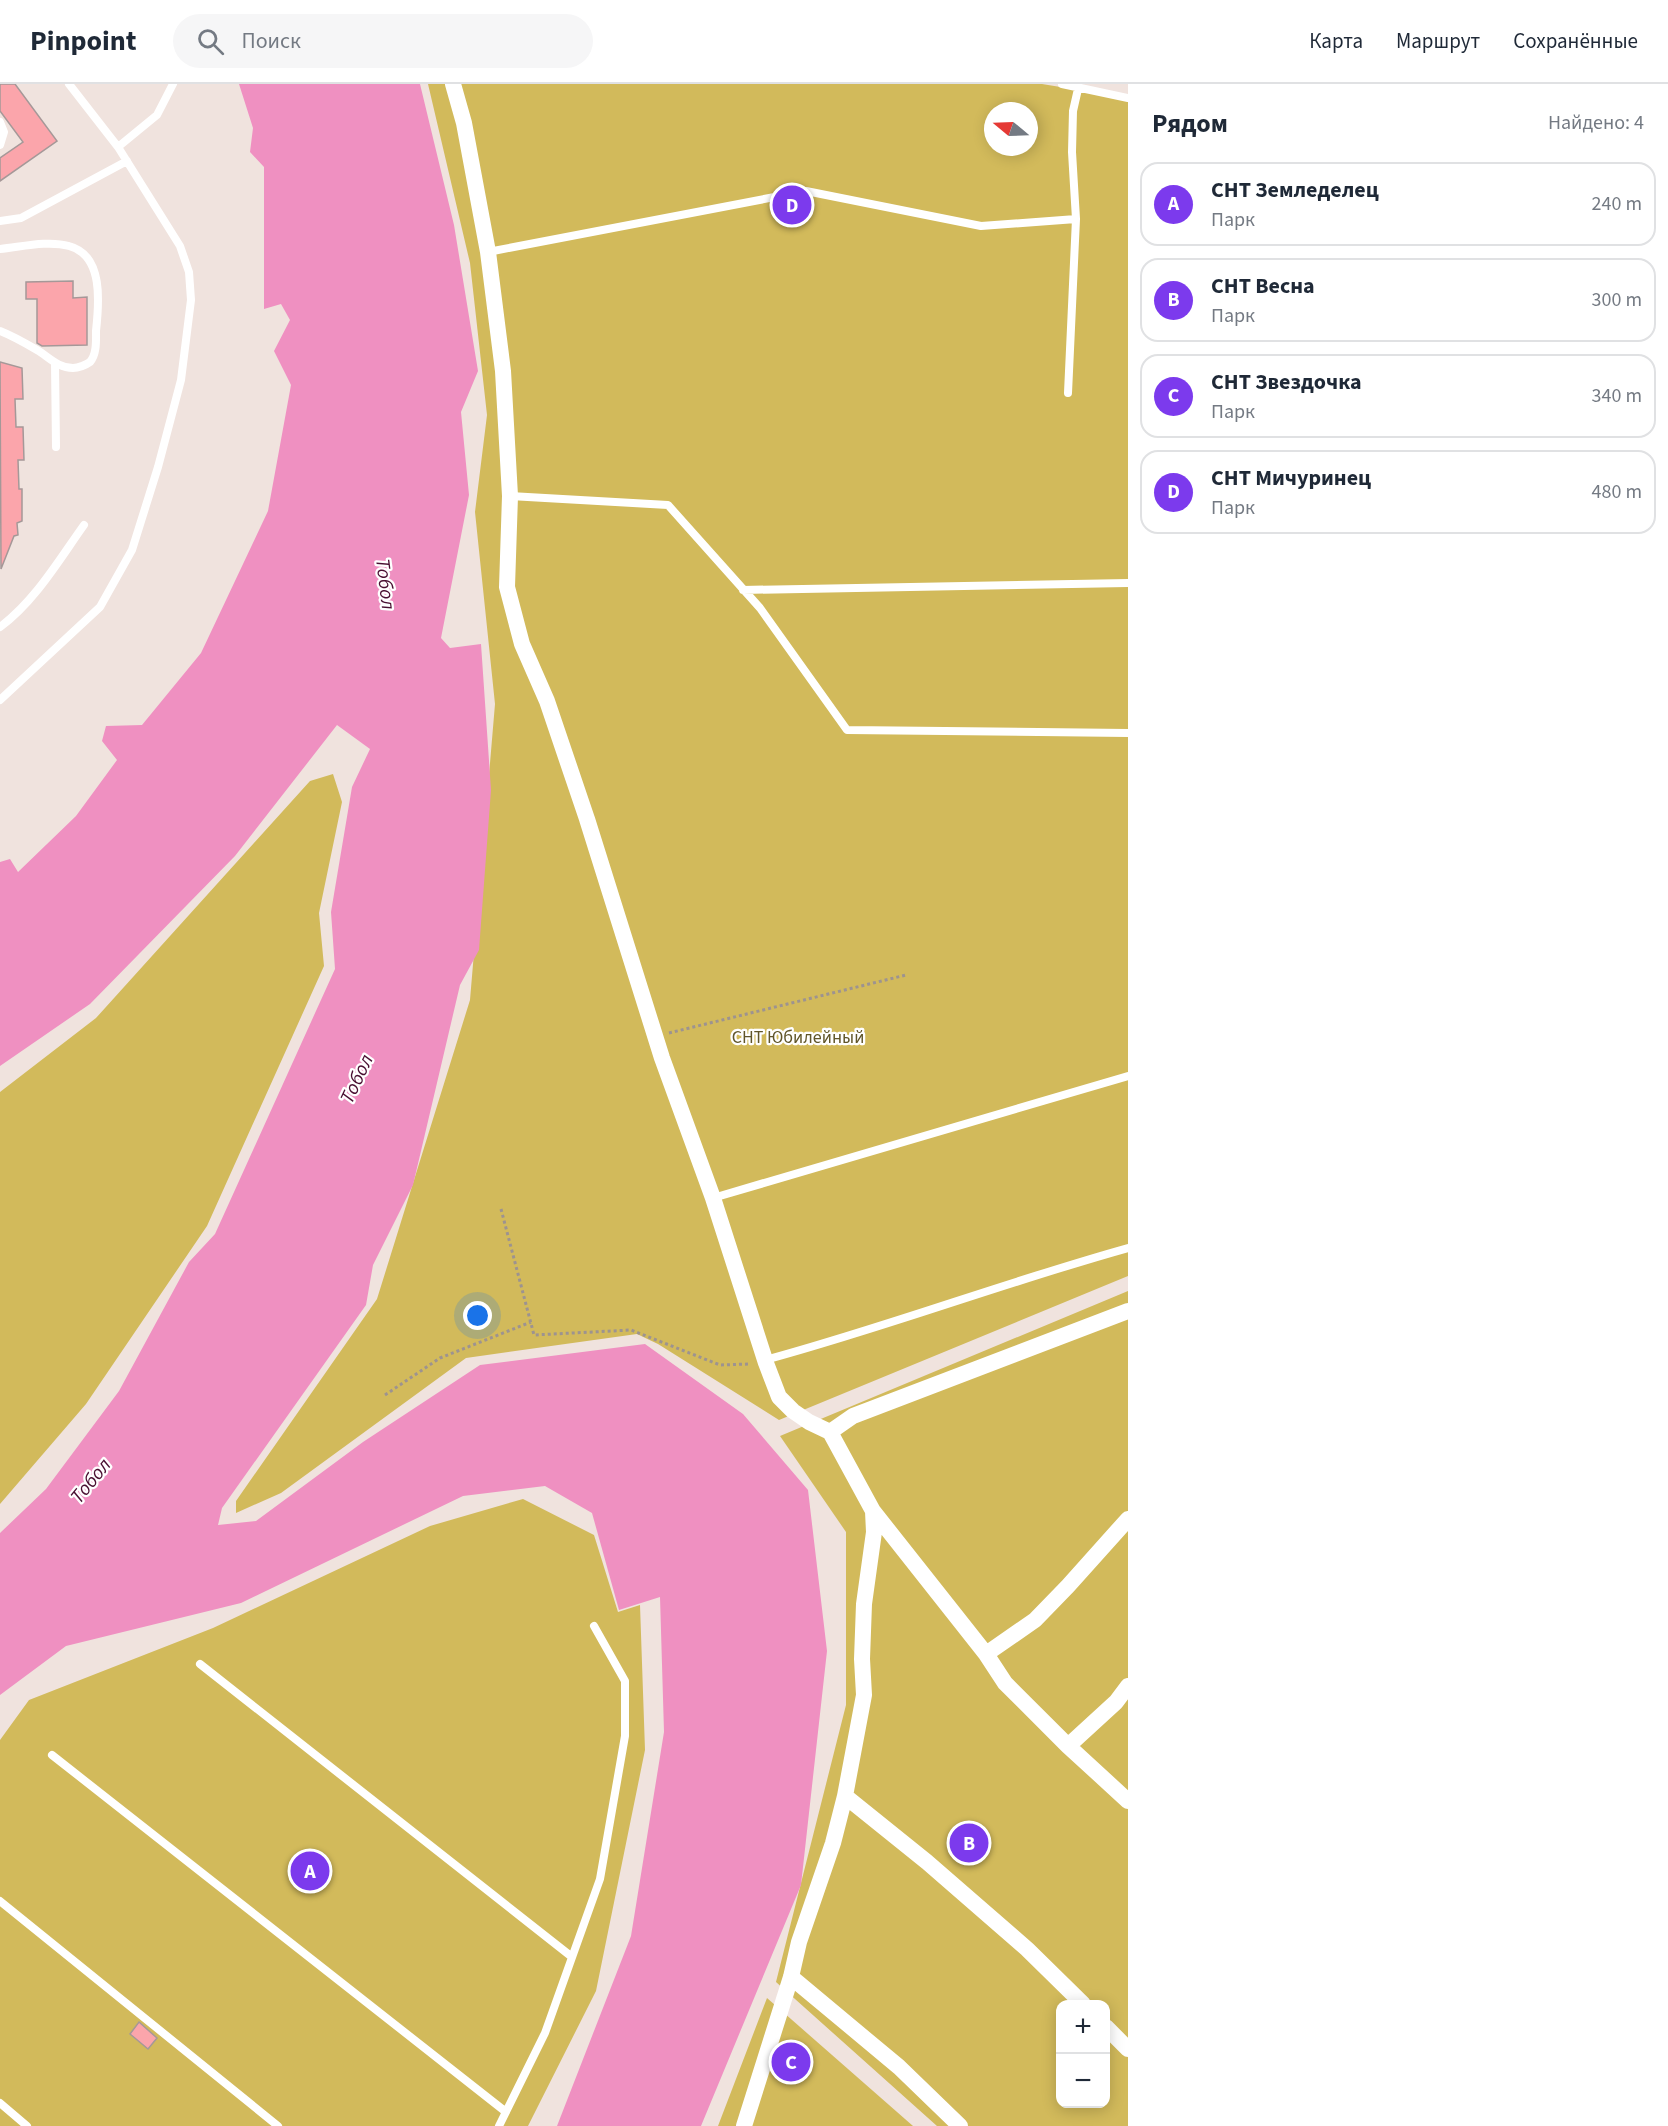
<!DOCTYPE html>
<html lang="ru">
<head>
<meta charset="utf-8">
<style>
  body { margin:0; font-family:"Source Sans 3",sans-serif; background:#f6f6f7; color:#1f2937 }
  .controls { position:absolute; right:18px; bottom:18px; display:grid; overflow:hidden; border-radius:12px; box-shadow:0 3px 15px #0003 }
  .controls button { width:54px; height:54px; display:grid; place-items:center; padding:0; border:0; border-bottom:2px solid #e0e1e3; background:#fff; color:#1f2937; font:30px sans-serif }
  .compass { position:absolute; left:984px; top:18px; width:54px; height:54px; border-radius:50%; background:#fff; box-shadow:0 3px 15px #0003; rotate:289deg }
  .you { position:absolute; left:478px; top:1232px; width:21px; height:21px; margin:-15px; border:4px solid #fff; border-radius:50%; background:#1a73e8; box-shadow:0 0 0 9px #1a73e833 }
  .badge { display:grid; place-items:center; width:39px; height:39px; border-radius:50%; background:#7c3aed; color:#fff; font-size:20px; font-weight:700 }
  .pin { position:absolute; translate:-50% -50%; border:3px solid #fff; box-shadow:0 2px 6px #0006 }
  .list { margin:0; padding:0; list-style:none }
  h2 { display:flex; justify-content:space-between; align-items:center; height:78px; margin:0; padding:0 24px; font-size:26px }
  h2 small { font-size:20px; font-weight:400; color:#747a83 }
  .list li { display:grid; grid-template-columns:39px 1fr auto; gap:18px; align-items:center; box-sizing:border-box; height:84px; margin:0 12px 12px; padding:0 12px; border:2px solid #e0e1e3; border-radius:18px }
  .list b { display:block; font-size:22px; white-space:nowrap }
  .list p { margin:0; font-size:20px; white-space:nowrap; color:#747a83 }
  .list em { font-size:20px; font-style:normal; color:#747a83 }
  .icon { flex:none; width:33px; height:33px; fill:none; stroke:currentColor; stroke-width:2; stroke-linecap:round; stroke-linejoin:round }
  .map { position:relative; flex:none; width:1128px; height:2042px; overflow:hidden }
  header { display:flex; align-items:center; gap:36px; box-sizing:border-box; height:84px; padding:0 30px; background:#fff; border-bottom:2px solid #e0e1e3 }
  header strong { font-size:28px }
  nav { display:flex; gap:33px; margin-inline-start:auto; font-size:21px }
  .search { width:420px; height:54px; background:#f6f6f7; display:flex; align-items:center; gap:15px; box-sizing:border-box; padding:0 21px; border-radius:33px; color:#747a83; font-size:22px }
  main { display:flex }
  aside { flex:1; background:#fff }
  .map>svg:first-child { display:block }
</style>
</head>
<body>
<header>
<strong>Pinpoint</strong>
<div class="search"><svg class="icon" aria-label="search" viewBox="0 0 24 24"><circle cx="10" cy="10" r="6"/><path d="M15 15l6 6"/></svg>Поиск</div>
<nav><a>Карта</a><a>Маршрут</a><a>Сохранённые</a></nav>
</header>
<main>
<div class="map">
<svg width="1128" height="2042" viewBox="0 0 1128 2042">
  <rect width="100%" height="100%" fill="#f0e3de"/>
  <path fill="#d2ba5b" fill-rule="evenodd" d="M428,0H1042L1128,14V1192L779,1336L658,1260L637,1250L466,1274L281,1409L236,1429V1417L377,1215L470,916L495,620L475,428L487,331L470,179ZM993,27H1029V63H993Z
    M333,690L342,718L319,829L324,882L207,1142L86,1320L0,1420V1008L96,934L310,697Z
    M1128,1207V2042H937L776,1898L846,1621V1448L780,1352ZM1060,1920H1106V2020H1060Z
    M523,1415L594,1451L618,1528L640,1521L645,1666L596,1907L528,2042H0V1656L29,1616L213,1544L430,1442Z
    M767,1914L913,2042H718Z"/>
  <path fill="#ef90c1" d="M239,0H420L454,141L478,287L461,328L469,411L441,554L450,564L481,560L491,706L479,866L460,901L413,1101L373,1181L366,1221L222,1424L218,1441L256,1437L363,1358L480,1281L645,1260L743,1330L808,1406L827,1567L801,1801L701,2042H557L631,1852L664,1648L660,1513L619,1526L592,1429L545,1402L463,1412L241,1519L66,1562L0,1611V1449L46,1405L119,1307L189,1178L215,1150L335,885L331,828L352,703L370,665L337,641L235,772L90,920L0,982V778L10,775L18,788L76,732L117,676L102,657L106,642L142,641L201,569L268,427L291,301L274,267L290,236L281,220L264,225V83L250,68L253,44Z"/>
  <path fill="#fba5ab" stroke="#a59898" stroke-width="1.5" d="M0,0H15L57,57L0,97V74L23,58L0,27Z
    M73,197V214L87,213V261L42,262L37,259V215H26V198Z
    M0,278L22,284L23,315H15L16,343H23L24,376H18L19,405H22V437L17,439L18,451L14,452L1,485Z
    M139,1938L157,1954L148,1965L130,1950Z"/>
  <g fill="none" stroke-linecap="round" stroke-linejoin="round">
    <path stroke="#9d9390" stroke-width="3" stroke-dasharray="3 3" stroke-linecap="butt" d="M669,949L906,891
      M501,1125L534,1251L631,1246L720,1281L749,1280
      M385,1311L440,1274L531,1238"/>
    <path stroke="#fff" stroke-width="8" d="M1062,0L1128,14
      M0,38L4,48L0,61
      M118,63L157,31L173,0
      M0,137L21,134L127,77
      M0,165C21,163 48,156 69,162C104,171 99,220 96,247C96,256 97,270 90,278C86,281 78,284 73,284C58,284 49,273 37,266C25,259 13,252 0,247
      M488,168L806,107L981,142L1076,135
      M55,279L56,363
      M1068,309L1076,135L1072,68L1073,27L1078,5
      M510,412L668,421L760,524L847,646L1128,649
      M743,506L1128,499
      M0,543C35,517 59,476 84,441
      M0,616L100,523L132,466L158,383L181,296L191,216L189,188L180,162L118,63L69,0
      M713,1114L1128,992
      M765,1276C887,1243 1006,1198 1128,1164
      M200,1580L572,1873
      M52,1671L506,2028
      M0,1817L278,2042
      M0,2019L27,2042
      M499,2042L545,1949L600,1795L625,1652V1597L594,1542"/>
    <path stroke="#fff" stroke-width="16" d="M453,0L464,39L488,168L503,287L510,412L507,503L522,560L547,617L587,735L662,974L713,1114L766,1279L779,1313L793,1327L809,1338L830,1348L853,1332L1128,1227
      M873,1427L986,1570L1005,1599L1068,1662L1128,1717
      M986,1570L1035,1536L1068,1502L1128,1435
      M1068,1662L1116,1618L1128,1602
      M845,1712L927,1778L1027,1865L1083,1920
      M791,1893L899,1983L960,2042
      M1106,1943L1128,1965
      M744,2042L791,1893L799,1858L833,1759L845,1712L864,1611L862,1575L864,1520L874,1448L873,1427L830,1348"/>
  </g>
  <g text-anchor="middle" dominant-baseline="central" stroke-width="4.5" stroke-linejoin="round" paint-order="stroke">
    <g font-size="18" fill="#605529" stroke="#fff">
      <text x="798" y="953">СНТ Юбилейный</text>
    </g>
    <g font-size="20" font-style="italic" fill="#490f31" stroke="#fff">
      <text transform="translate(385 500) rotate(83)">Тобол</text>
      <text transform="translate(357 995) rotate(-65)">Тобол</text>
      <text transform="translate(91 1397) rotate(-51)">Тобол</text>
    </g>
  </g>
</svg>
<div class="controls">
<button>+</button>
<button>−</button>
</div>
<svg class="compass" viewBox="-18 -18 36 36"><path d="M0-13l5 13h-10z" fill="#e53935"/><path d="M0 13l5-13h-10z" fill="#747a83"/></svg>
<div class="you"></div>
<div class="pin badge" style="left:310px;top:1787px">A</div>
<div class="pin badge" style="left:969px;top:1759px">B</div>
<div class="pin badge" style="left:791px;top:1978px">C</div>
<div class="pin badge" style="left:792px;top:121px">D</div>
</div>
<aside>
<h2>Рядом<small>Найдено: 4</small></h2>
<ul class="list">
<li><span class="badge">A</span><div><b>СНТ Земледелец</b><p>Парк</p></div><em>240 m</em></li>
<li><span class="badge">B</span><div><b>СНТ Весна</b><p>Парк</p></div><em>300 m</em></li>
<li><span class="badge">C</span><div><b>СНТ Звездочка</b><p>Парк</p></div><em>340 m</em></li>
<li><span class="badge">D</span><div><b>СНТ Мичуринец</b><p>Парк</p></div><em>480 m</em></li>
</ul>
</aside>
</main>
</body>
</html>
